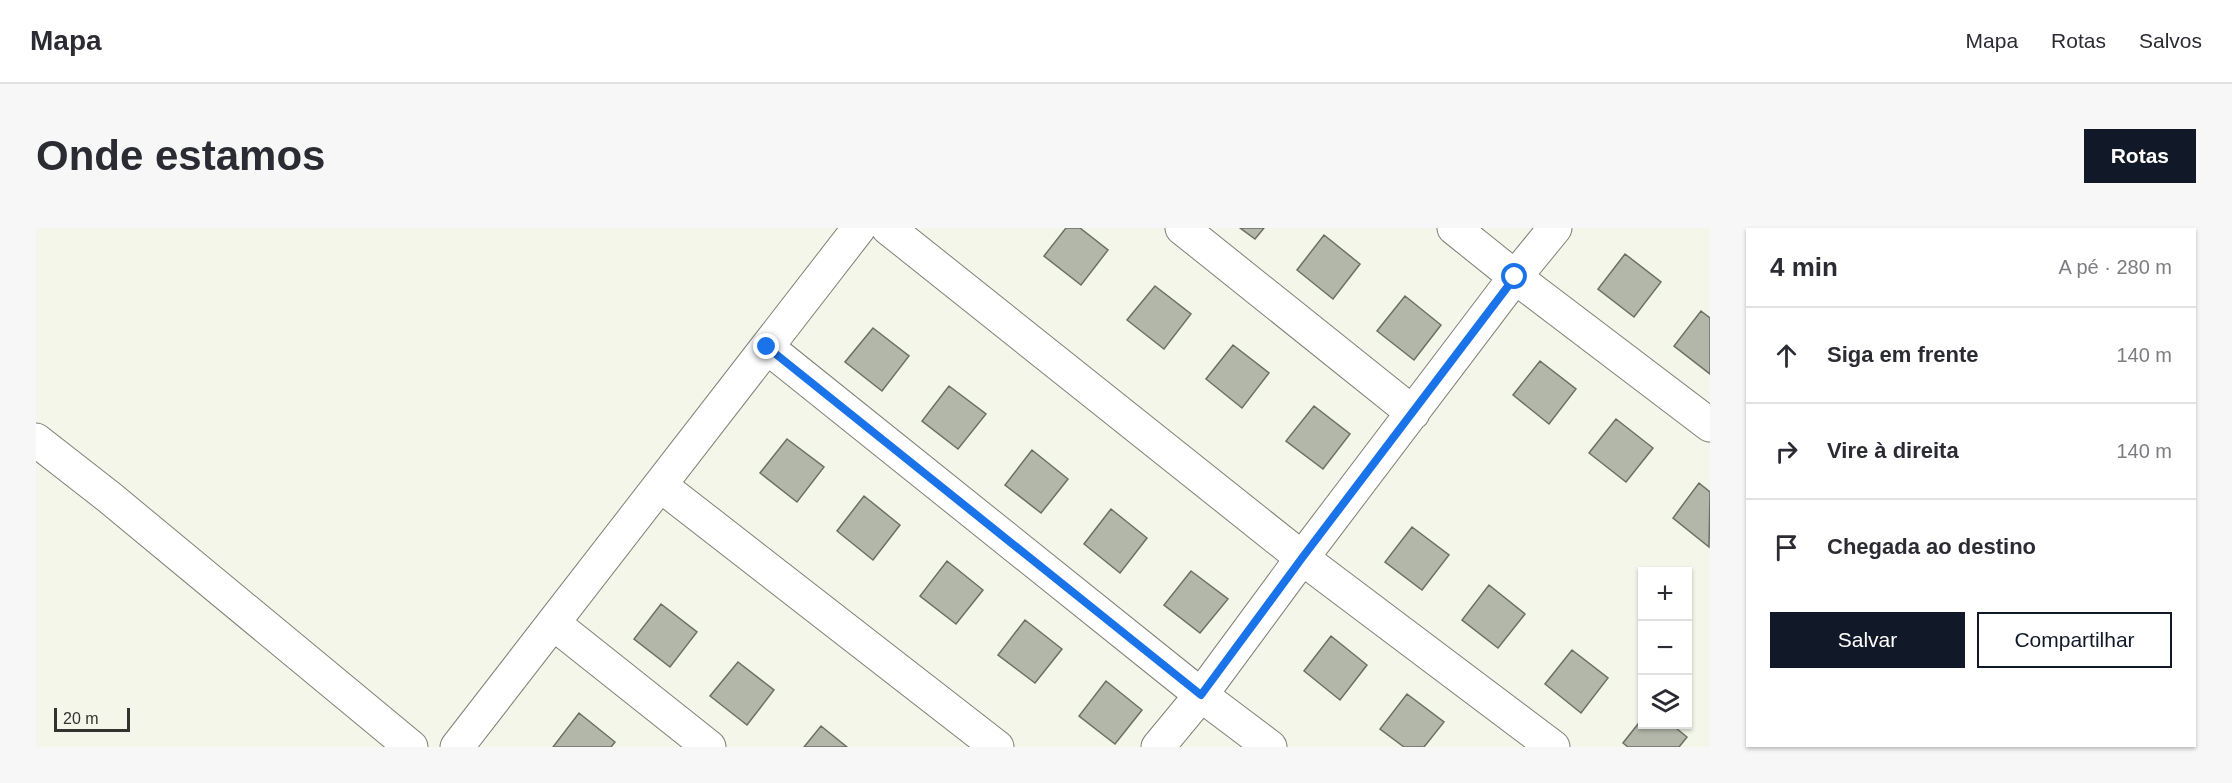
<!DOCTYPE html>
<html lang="pt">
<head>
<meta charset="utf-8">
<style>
  body { margin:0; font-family:Arial,sans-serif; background:#f7f7f7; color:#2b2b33 }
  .controls { position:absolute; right:18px; bottom:18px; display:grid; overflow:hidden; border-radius:0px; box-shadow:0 2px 4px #0004 }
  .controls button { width:54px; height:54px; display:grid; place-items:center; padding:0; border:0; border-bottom:2px solid #e1e1e2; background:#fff; color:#2b2b33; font:30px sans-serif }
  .scale { position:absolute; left:18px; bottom:15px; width:76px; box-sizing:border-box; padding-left:6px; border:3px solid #32332e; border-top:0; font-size:16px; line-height:21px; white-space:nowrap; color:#32332e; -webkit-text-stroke:4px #f3f6e8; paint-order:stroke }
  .stop { position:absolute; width:18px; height:18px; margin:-14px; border:4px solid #1a73e8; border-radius:50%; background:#fff }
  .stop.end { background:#1a73e8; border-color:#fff; box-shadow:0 2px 6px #0008 }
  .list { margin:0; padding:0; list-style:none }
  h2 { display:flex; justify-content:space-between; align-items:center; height:78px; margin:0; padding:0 24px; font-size:26px }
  h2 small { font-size:20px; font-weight:400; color:#7c7c81 }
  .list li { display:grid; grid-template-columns:39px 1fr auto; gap:18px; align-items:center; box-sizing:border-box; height:96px; padding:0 24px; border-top:2px solid #e1e1e2 }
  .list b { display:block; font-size:22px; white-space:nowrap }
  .list em { font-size:20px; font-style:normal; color:#7c7c81 }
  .actions { display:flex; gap:12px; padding:18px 24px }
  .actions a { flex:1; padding:14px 0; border:2px solid #111827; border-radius:0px; text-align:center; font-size:21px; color:#111827 }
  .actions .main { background:#111827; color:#fff }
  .icon { flex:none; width:33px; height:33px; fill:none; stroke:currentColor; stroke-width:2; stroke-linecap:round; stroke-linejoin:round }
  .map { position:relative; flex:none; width:1674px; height:519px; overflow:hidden; border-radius:0px }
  header { display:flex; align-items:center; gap:36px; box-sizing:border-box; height:84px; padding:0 30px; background:#fff; border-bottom:2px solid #e1e1e2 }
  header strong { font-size:28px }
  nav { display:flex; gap:33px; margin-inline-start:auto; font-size:21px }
  .intro { display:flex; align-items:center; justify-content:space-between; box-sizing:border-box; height:144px; padding:0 36px }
  h1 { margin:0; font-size:42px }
  .button { padding:15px 27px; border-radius:0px; background:#111827; color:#fff; font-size:21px; font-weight:700 }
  main { display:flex; gap:36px; padding:0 36px }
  aside { flex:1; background:#fff; border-radius:0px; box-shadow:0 2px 4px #0004 }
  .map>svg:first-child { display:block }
</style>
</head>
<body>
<header>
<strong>Mapa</strong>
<nav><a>Mapa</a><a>Rotas</a><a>Salvos</a></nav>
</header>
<div class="intro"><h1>Onde estamos</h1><a class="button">Rotas</a></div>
<main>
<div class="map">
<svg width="1674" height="519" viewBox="0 0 1674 519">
  <rect width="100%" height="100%" fill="#f3f6e8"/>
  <path fill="#b3b7aa" stroke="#6c7064" stroke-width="1.5" d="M1030,0H1044L1072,22L1045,57L1008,28Z
    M1204,0H1228L1219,11Z
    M1288,7L1324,36L1297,71L1261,42Z
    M1589,26L1625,54L1598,89L1562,61Z
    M1119,58L1155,86L1128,121L1091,92Z
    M1369,68L1405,97L1378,132L1341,103Z
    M1665,83L1674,90V146L1638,118Z
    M837,100L873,128L846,163L809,134Z
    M1197,117L1233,145L1206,180L1170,151Z
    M1504,133L1540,161L1513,196L1477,167Z
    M913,158L950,186L922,221L886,193Z
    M1278,178L1314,206L1287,241L1250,213Z
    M1580,191L1617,220L1590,254L1553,225Z
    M751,211L788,239L761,274L724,245Z
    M996,222L1032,251L1005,285L969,257Z
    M1663,255L1674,264L1673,319L1637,290Z
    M828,268L864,297L837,332L801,303Z
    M1075,281L1111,310L1084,345L1048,316Z
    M1376,299L1413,327L1386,362L1349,334Z
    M911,333L947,362L920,396L884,368Z
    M1155,343L1192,371L1164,405L1128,377Z
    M1453,357L1489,386L1462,420L1426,392Z
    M625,376L661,404L634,439L598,411Z
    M989,392L1026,421L999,455L962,427Z
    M1295,408L1331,437L1304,472L1268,443Z
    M1536,422L1572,450L1545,485L1509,456Z
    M702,434L738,462L711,497L674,468Z
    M1070,453L1106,482L1079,516L1043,488Z
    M1371,466L1408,494L1388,519H1368L1344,501Z
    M543,485L579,514L575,519H517Z
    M1606,491V496H1635L1651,509L1643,519H1592L1587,515Z
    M785,498L811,519H768Z"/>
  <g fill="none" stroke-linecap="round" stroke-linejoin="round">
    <g stroke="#7e8175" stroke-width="35">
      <path id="minor" d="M852,0L1266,330L1517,519
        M1146,0L1377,185
        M1418,0L1479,49L1674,197
        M731,119L1165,467L1234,519
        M0,212L73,269L375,519
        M624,257L961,519
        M517,395L673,519
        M421,519L823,0
        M1122,519L1165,467L1266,330L1479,49L1519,0"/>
    </g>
    <use href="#minor" stroke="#fff" stroke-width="33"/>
  </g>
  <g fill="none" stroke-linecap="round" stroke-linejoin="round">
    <path stroke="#1a73e8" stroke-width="8" d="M731,119L1165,467L1266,330L1479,49"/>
  </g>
</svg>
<div class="controls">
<button>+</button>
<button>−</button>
<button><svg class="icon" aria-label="layers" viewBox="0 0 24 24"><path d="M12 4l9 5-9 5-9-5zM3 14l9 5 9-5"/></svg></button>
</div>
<div class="scale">20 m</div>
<div class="stop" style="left:1479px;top:49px"></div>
<div class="stop end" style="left:731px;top:119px"></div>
</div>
<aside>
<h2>4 min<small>A pé · 280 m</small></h2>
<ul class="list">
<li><svg class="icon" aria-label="ahead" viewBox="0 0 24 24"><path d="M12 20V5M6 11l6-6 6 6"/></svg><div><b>Siga em frente</b></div><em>140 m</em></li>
<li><svg class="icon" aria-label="right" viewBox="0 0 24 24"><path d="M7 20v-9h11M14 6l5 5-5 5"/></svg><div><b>Vire à direita</b></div><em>140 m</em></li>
<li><svg class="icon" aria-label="arrive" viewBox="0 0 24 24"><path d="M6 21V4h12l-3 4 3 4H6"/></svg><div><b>Chegada ao destino</b></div></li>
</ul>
<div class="actions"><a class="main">Salvar</a><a>Compartilhar</a></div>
</aside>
</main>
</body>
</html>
